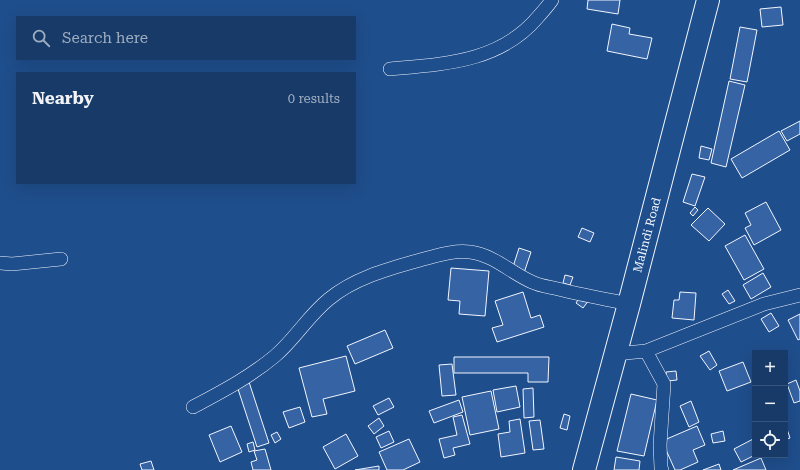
<!DOCTYPE html>
<html lang="en">
<head>
<meta charset="utf-8">
<style>
  body { margin:0; font-family:"Roboto Serif",serif; background:#20416f; color:#f1f3f6 }
  .controls { position:absolute; right:12px; bottom:12px; display:grid; overflow:hidden; border-radius:0px; box-shadow:0 4px 16px #0002 }
  .controls button { width:36px; height:36px; display:grid; place-items:center; padding:0; border:0; border-bottom:1px solid #36547d; background:#173a69; color:#f1f3f6; font:20px sans-serif }
  .list { margin:0; padding:0; list-style:none }
  h2 { display:flex; justify-content:space-between; align-items:center; height:52px; margin:0; padding:0 16px; font-size:17px }
  h2 small { font-size:13px; font-weight:400; color:#9eadc0 }
  .icon { flex:none; width:22px; height:22px; fill:none; stroke:currentColor; stroke-width:2; stroke-linecap:round; stroke-linejoin:round }
  .map { position:relative; flex:none; width:800px; height:470px; overflow:hidden }
  .search { position:absolute; background:#173a69; box-shadow:0 4px 16px #0002; left:16px; top:16px; width:340px; height:44px; display:flex; align-items:center; gap:10px; box-sizing:border-box; padding:0 14px; border-radius:0px; color:#9eadc0; font-size:15px }
  .panel { position:absolute; background:#173a69; box-shadow:0 4px 16px #0002; left:16px; top:72px; width:340px; height:112px; border-radius:0px }
  .map>svg:first-child { display:block }
</style>
</head>
<body>
<div class="map">
<svg width="800" height="470" viewBox="0 0 800 470">
  <rect width="100%" height="100%" fill="#1f4e8c"/>
  <path fill="#3563a3" stroke="#f2f6ff" d="M588,0H620L618,14L587,9Z
    M781,7L783,25L762,27L760,9Z
    M612,24L630,28L629,34L652,38L647,59L607,51Z
    M740,27L757,30L747,82L730,79Z
    M729,81L745,85L726,167L711,163Z
    M800,121V134L787,141L781,131Z
    M779,131L790,150L742,178L731,159Z
    M701,146L712,149L709,160L699,158Z
    M692,174L705,177L695,206L683,202Z
    M766,202L781,230L754,245L745,228L751,225L745,213Z
    M695,207L698,210L693,216L690,213Z
    M708,208L725,224L709,241L691,225Z
    M582,228L594,233L590,242L578,237Z
    M745,235L764,269L744,280L725,246Z
    M519,248L531,252L524,273L512,270Z
    M451,268L489,271L485,316L459,314L460,301L448,300Z
    M763,273L771,287L751,299L743,285Z
    M565,275L573,277L570,285L563,283Z
    M728,290L735,301L729,304L722,294Z
    M523,292L531,318L540,315L544,327L497,342L492,328L503,325L495,301Z
    M680,292L696,293L694,320L672,318L674,300H679Z
    M581,295L589,300L583,308L576,303Z
    M771,313L779,326L769,332L761,319Z
    M800,314V339L798,340L788,320Z
    M385,330L393,348L355,364L347,346Z
    M709,351L717,365L710,370L700,356Z
    M346,356L355,391L323,399L327,414L312,417L299,368Z
    M454,357H549L548,382H528V373H454Z
    M743,362L751,382L727,391L719,371Z
    M452,364L456,395L442,396L439,365Z
    M676,371L677,380L667,381L666,372Z
    M796,380L800,391V401L794,403L787,384Z
    M249,382L269,443L257,447L237,386Z
    M516,386L520,407L497,412L493,390Z
    M533,388L534,417L524,418L523,389Z
    M491,391L499,429L470,435L462,397Z
    M631,394L657,400L644,456L617,451Z
    M389,398L394,407L378,415L373,406Z
    M459,400L463,412L434,423L429,411Z
    M691,401L699,422L689,427L680,406Z
    M300,407L305,422L289,428L283,412Z
    M564,414L570,416L567,430L560,428Z
    M462,415L470,444L453,448L455,455L444,458L439,439L457,435L453,417Z
    M379,418L384,426L374,434L368,426Z
    M520,419L525,453L501,457L498,434L510,432L509,421Z
    M540,420L544,449L533,450L529,421Z
    M231,426L242,452L220,462L209,435Z
    M697,426L705,445L693,450L698,462L680,470H675L662,441Z
    M787,429L790,438L785,440V430Z
    M389,431L394,442L381,448L376,437Z
    M723,431L725,441L713,443L711,434Z
    M277,432L281,439L275,443L271,435Z
    M346,434L358,456L335,469L323,447Z
    M755,438V455L741,462L734,449Z
    M409,439L420,462L403,470H387L379,452Z
    M253,442L255,450L249,452L247,444Z
    M265,449L271,470H253L251,462L257,460L254,451Z
    M616,457L640,461L639,470H614Z
    M761,458L766,470H733Z
    M151,461L154,470H142L140,464Z
    M719,464L721,470H703Z
    M379,466V470H355Z"/>
  <g fill="none" stroke-linecap="round" stroke-linejoin="round">
    <g stroke="#f2f6ff" stroke-width="14">
      <path id="street" d="M390,69C445,64 500,62 538,17C543,11 548,6 552,0
        M0,263L12,264L61,259
        M646,351L664,384L660,445L661,468L662,470
        M615,354L646,351L764,304L800,295
        M193,407C221,392 250,377 275,356C295,339 308,316 329,299C354,278 388,269 420,260C436,256 453,250 470,252C494,255 511,273 532,282C540,286 550,287 558,289C582,295 605,299 629,304"/>
    </g>
    <g stroke="#f2f6ff" stroke-width="24">
      <path id="highway" d="M584,470L629,304L708,0"/>
    </g>
    <use href="#street" stroke="#1f4e8c" stroke-width="13"/>
    <use href="#highway" stroke="#1f4e8c" stroke-width="22"/>
  </g>
  <g text-anchor="middle" dominant-baseline="central" stroke-width="3" stroke-linejoin="round" paint-order="stroke">
    <g font-size="12" fill="#f2f6ff" stroke="#1f4e8c">
      <text transform="translate(647 235) rotate(-75)">Malindi Road</text>
    </g>
  </g>
</svg>
<div class="controls">
<button>+</button>
<button>−</button>
<button><svg class="icon" aria-label="locate" viewBox="0 0 24 24"><circle cx="12" cy="12" r="6"/><path d="M12 2v4M12 18v4M2 12h4M18 12h4"/></svg></button>
</div>
<div class="search"><svg class="icon" aria-label="search" viewBox="0 0 24 24"><circle cx="10" cy="10" r="6"/><path d="M15 15l6 6"/></svg>Search here</div>
<section class="panel">
<h2>Nearby<small>0 results</small></h2>
<ul class="list">
</ul>
</section>
</div>
</body>
</html>
